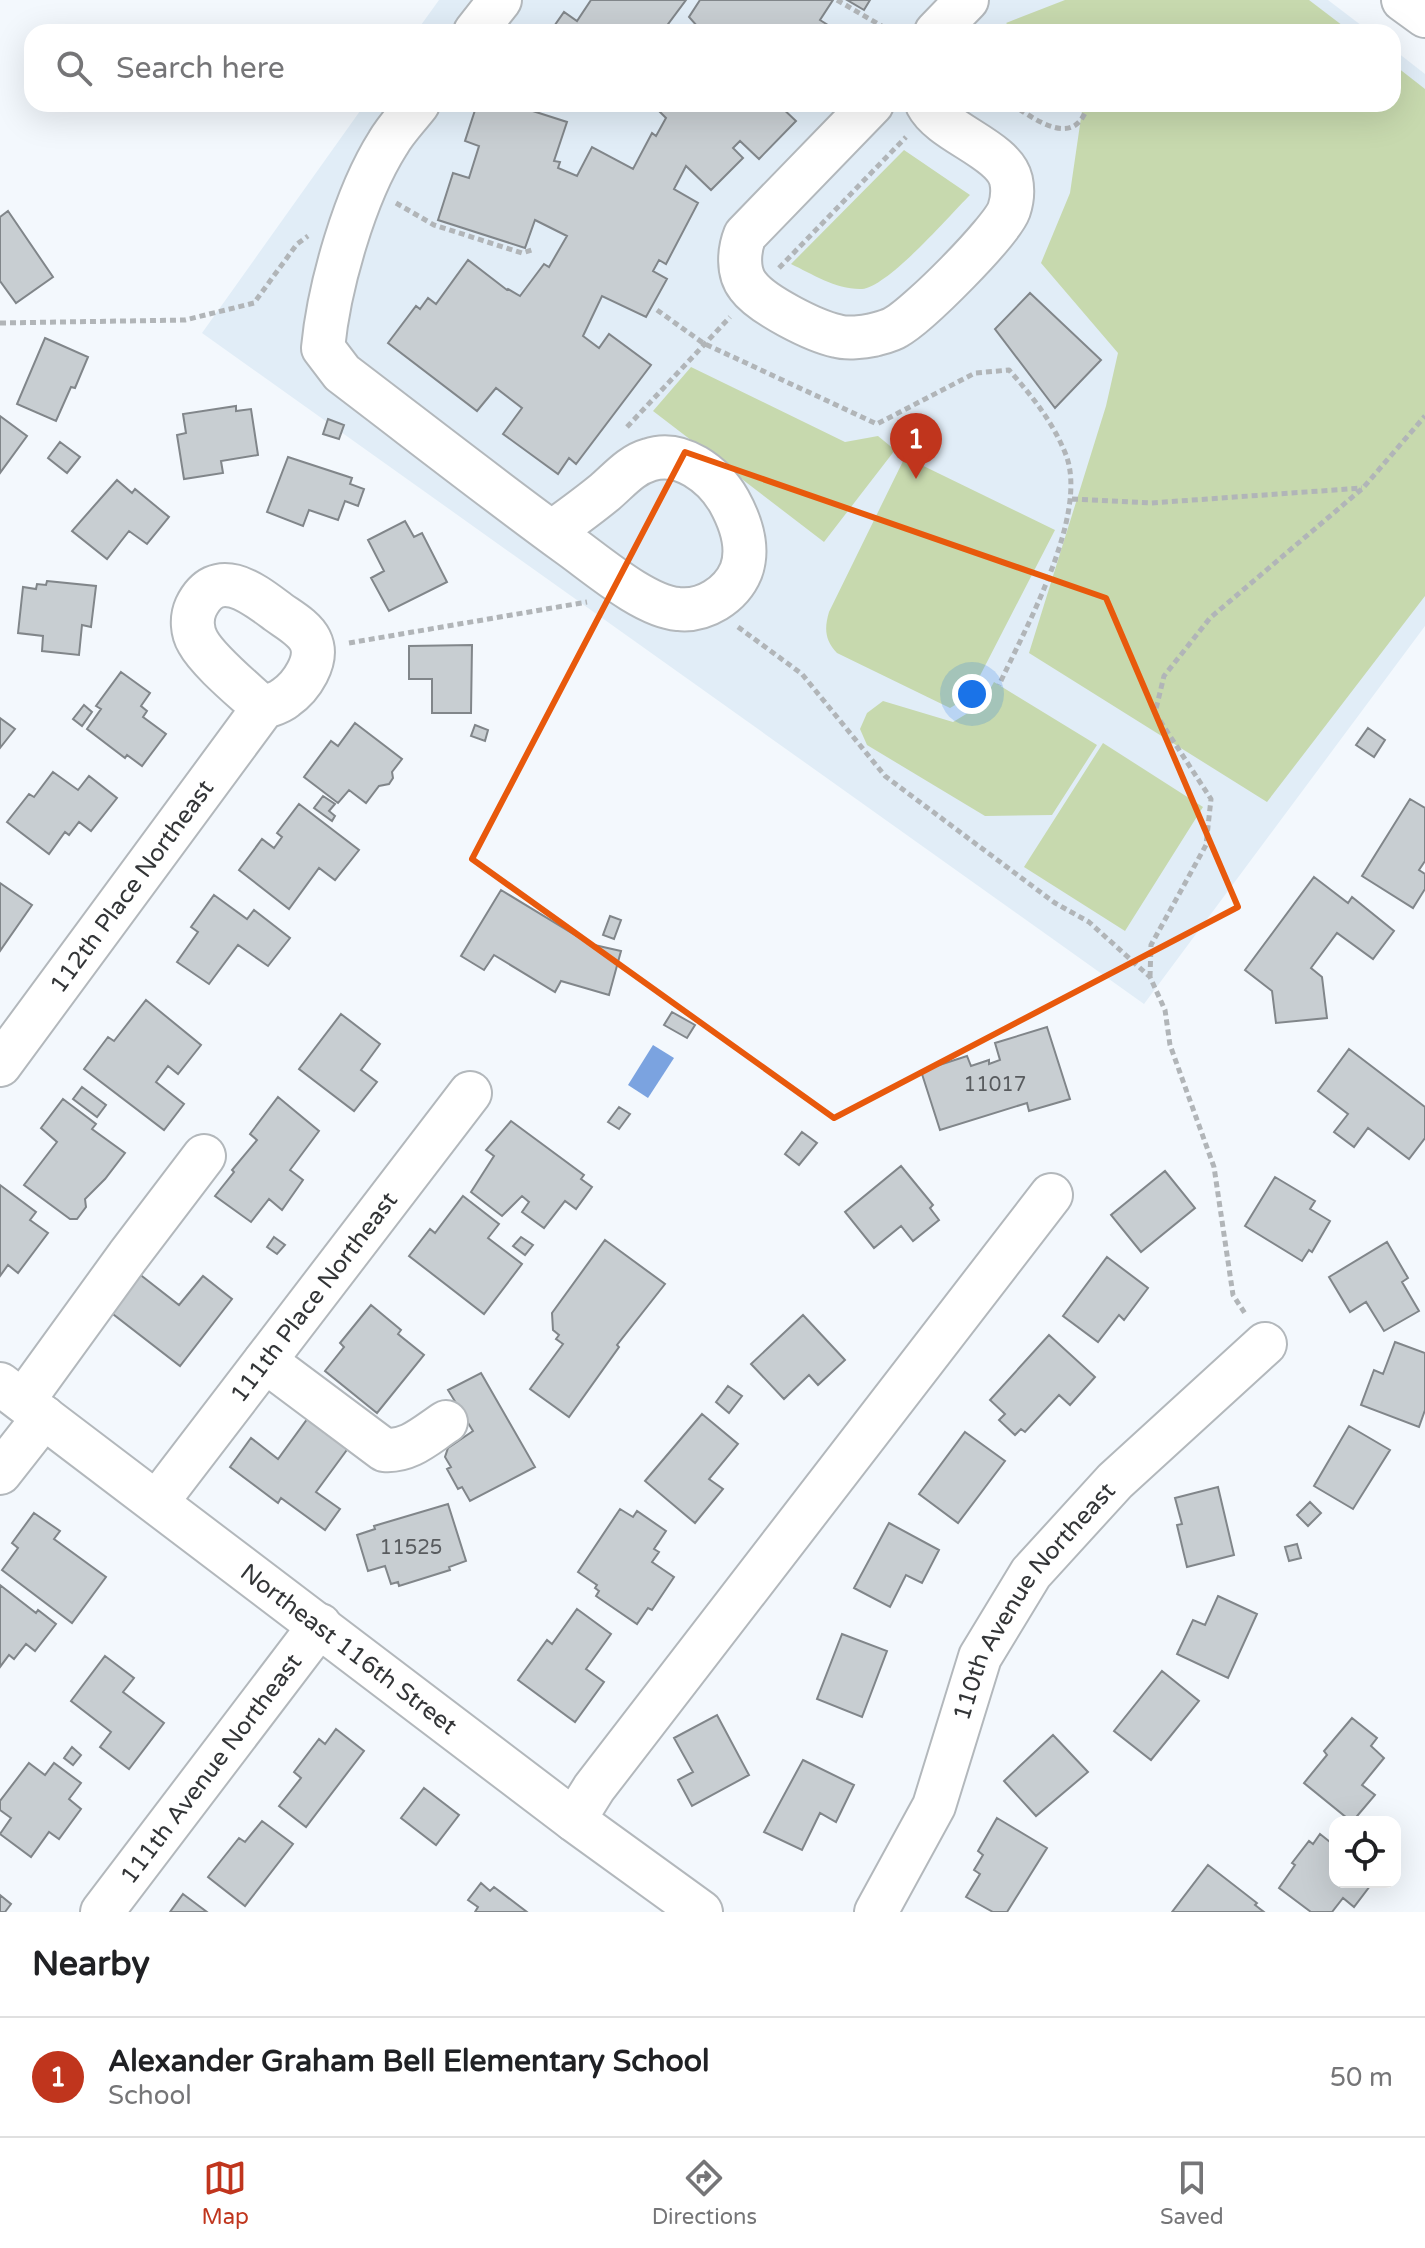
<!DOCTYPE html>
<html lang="en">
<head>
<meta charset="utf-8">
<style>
  body { margin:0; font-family:"Varela Round",sans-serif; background:#f6f6f6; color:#202124 }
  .controls { position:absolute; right:24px; bottom:24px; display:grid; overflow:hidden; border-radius:16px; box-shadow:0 8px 32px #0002 }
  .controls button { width:72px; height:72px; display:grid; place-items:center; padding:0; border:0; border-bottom:2px solid #e0e0e0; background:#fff; color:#202124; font:40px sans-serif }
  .you { position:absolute; left:972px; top:694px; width:28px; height:28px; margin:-20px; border:6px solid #fff; border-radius:50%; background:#1a73e8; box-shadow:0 0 0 12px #1a73e833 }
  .badge { display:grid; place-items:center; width:52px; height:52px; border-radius:50%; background:#c0351d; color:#fff; font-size:26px; font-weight:700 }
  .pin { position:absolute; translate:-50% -66px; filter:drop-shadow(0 2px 4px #0008) }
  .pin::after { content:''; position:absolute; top:42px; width:28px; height:24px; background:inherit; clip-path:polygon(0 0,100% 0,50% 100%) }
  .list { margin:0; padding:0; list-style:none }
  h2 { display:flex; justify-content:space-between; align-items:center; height:104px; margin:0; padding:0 32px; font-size:34px }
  h2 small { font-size:26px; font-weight:400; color:#757577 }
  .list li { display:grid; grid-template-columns:52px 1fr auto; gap:24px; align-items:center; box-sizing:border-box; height:120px; padding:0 32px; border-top:2px solid #e0e0e0 }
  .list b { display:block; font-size:30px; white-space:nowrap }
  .list p { margin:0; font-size:26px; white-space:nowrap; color:#757577 }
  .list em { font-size:26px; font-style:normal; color:#757577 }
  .icon { flex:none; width:44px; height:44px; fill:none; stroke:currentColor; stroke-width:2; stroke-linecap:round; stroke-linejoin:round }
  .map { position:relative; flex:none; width:1425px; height:1912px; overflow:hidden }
  .search { position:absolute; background:#fff; box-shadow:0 8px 32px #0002; left:24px; right:24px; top:24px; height:88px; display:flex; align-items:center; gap:20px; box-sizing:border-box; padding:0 28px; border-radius:24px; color:#757577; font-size:30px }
  .sheet { height:224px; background:#fff }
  nav { display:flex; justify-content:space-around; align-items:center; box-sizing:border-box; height:112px; border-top:2px solid #e0e0e0; background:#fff; font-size:22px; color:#757577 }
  nav a { display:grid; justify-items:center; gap:4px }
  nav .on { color:#c0351d }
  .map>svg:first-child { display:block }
</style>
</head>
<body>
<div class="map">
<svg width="1425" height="1912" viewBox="0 0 1425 1912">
  <rect width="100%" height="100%" fill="#f3f8fd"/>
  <path fill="#e1edf7" d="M439,0H1328L1370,32H416Z
    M1393,49L1425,74V626L1144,1004L202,333L365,104H1393Z"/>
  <path fill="#c7d9ae" d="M1065,0H1309L1351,32H1016L1006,23Z
    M1393,64L1425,89V596L1267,802L1029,653L1106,406L1118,353L1041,263L1070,193L1083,104H1393Z
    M904,150L970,195C950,215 888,287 862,289C837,290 812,274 791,264Z
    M691,367L845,442L878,436L895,450L824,542L653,411Z
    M905,457L1055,530L969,697L950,708L837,653C825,640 824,629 829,612Z
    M994,682L1097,745L1052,815L985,816L867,745L860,729L867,713L883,701L953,722L981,705Z
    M1103,743L1203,807L1125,931L1024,867Z"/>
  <path fill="#7ba3e0" d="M653,1045L674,1058L648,1098L628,1085Z"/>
  <path fill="#c8ced2" stroke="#81868a" stroke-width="2" d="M591,0H686L663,31L665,32H550L564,12L577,21Z
    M700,0H833L820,20L839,32H743L735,27L732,32H694L698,27L689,17Z
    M847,0H870L864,10Z
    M477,104H511L567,122L554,161L560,162L558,168L577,176L592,147L633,169L652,133L656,136L666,118L652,104H778L796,121L759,159L740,141L733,148L743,158L711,190L686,166L674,189L698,203L666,264L659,260L653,271L667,279L646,317L602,296L583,336L599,348L609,334L651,365L576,464L569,458L558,474L503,434L522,408L496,388L477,411L388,343L416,306L420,309L428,298L436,304L468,260L507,290L508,289L520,296L544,264L549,267L567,236L535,220L525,248L438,220L453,173L469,178L479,146L465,141Z
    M8,211L53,277L16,303L0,281V217Z
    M1030,293L1101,360L1055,408L995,329Z
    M45,338L88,357L75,388L71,387L56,421L17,404Z
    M236,406V411L251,409L258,455L221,461L223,473L184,479L177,435L186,433L183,414Z
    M0,416L27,436L0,473Z
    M328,419L344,425L339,439L323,434Z
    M60,442L80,457L67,473L48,458Z
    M288,457L352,478L350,484L364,489L358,506L345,501L338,520L309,510L303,526L267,512Z
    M117,480L132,493L135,489L169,517L147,544L129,531L107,559L72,531Z
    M405,521L414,537L422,533L447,582L389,611L371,578L384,571L368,540Z
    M47,581L96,586L91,627L82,625L79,655L42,651L43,636L18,633L23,587L36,589L37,584L46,585Z
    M472,645L471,713H432V679H409V646Z
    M121,672L150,693L141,706L147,711L143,717L166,734L142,766L127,755L125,758L87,729L101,709L96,706Z
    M84,705L92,712L82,726L73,719Z
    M0,718L15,729L0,748Z
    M355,723L402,759L392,772L393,778L389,784L379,786L366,803L349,790L338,803L304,777L331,741L338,746Z
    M475,725L488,730L485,741L471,736Z
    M1368,728L1385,740L1374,757L1356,745Z
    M53,772L78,790L89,776L117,798L91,831L79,822L69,835L65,832L49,854L7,822L29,794L34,797Z
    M323,796L335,804L329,811L335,816L332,821L314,808Z
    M1410,799L1425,808V861L1419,870L1425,874V889L1413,908L1362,876Z
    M299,804L359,850L335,880L319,868L289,909L239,870L262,839L274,848L282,837L277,833Z
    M1314,877L1348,903L1352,897L1394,931L1373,959L1337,933L1311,968L1322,977L1327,1018L1276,1023L1272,991L1245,970Z
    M0,883L32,905L0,951Z
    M501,890L590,944L621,951L609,995L561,981L555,992L494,955L484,970L461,956Z
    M214,895L247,919L254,910L290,938L268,966L238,945L209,984L177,962L198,932L191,927Z
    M610,916L621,920L614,939L603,935Z
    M146,1000L201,1045L178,1074L168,1066L156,1082L184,1104L164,1130L84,1069L108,1037L114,1041Z
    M672,1012L695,1025L687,1038L664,1025Z
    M341,1014L380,1044L361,1070L377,1082L354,1111L299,1069Z
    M1047,1027L1070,1099L1029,1111L1027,1103L940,1130L921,1071L967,1056L971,1066L989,1060V1064L1000,1060L995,1043Z
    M1349,1049L1425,1107V1138L1409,1159L1368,1128L1354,1147L1334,1132L1348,1114L1318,1091Z
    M82,1087L106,1105L97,1117L73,1099Z
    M278,1097L319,1131L290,1170L303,1180L282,1210L269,1199L251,1222L215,1196L234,1172L232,1170L257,1140L250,1134Z
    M63,1099L96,1124L92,1129L125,1153L105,1179L85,1199L86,1207L77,1219H70L24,1185L57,1142L41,1128Z
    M619,1107L630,1114L619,1129L608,1122Z
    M511,1121L584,1175L581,1179L592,1187L576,1209L565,1201L544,1228L522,1212L529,1202L522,1196L502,1216L471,1192L494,1156L486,1150Z
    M802,1132L817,1143L799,1165L785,1154Z
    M901,1166L933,1205L930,1208L939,1220L913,1241L901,1226L874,1248L845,1212Z
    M1165,1171L1195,1208L1141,1252L1111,1215Z
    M1275,1177L1315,1201L1310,1209L1330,1221L1312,1252L1309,1250L1302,1261L1245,1226Z
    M0,1185L36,1212L30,1220L48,1233L18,1273L8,1265L0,1276Z
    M463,1196L499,1224L488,1238L522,1264L484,1314L409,1256L430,1229L435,1233Z
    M274,1237L285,1245L277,1254L267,1247Z
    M521,1237L533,1245L525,1255L513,1246Z
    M605,1240L665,1284L617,1345L619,1347L569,1417L530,1389L563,1344L556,1339L559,1335L553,1330L552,1313Z
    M1387,1242L1408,1278L1402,1282L1419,1311L1384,1331L1366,1302L1350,1312L1329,1277Z
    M1107,1257L1148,1288L1124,1320L1119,1315L1098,1342L1063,1316Z
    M138,1273L179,1305L203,1276L232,1299L180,1366L109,1311Z
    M371,1305L401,1330L398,1334L424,1355L377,1413L325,1371L344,1347L340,1343Z
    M803,1315L845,1360L818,1385L809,1375L784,1399L751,1364Z
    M1049,1335L1095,1377L1070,1405L1059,1395L1025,1432L1021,1429L1015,1435L999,1420L1005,1414L990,1400Z
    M1395,1342L1425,1353V1410L1419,1427L1361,1405L1374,1370L1383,1374Z
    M481,1373L535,1467L470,1501L462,1487L458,1489L447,1469L451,1467L445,1457L448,1448L473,1431L448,1390Z
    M728,1386L742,1396L729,1413L716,1402Z
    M702,1414L738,1444L709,1479L723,1489L695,1523L645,1481Z
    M308,1418L349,1447L316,1492L340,1509L325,1530L281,1498L278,1503L230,1467L251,1438L278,1459Z
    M1349,1426L1390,1450L1353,1509L1314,1486Z
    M965,1432L1005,1461L958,1523L919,1494Z
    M1218,1487L1234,1555L1187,1567L1177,1525L1182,1524L1175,1498Z
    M1310,1502L1321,1513L1308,1526L1297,1515Z
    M448,1504L466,1561L449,1567L450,1570L399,1586L398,1582L391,1584L385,1566L368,1571L357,1535L375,1529L374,1526Z
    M620,1509L633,1517L637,1511L666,1531L654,1549L659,1552L652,1562L674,1577L652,1610L648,1608L637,1624L596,1596L599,1591L595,1588L597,1585L578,1572Z
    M34,1513L60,1531L54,1539L106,1577L72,1623L2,1570L18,1548L12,1543Z
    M889,1523L939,1550L922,1583L906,1575L890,1607L854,1588Z
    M1297,1544L1301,1558L1289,1561L1285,1547Z
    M0,1585L36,1613L38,1610L56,1624L35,1651L26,1644L14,1659L9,1655L0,1667Z
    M1218,1596L1257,1614L1228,1678L1177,1654L1193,1620L1205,1625Z
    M577,1609L611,1634L586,1669L604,1682L575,1722L518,1680L547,1640L552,1644Z
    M842,1634L887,1651L862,1717L817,1699Z
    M105,1656L134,1678L123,1692L164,1723L129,1769L100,1747L111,1732L71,1701Z
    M1162,1671L1199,1701L1151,1760L1114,1731Z
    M717,1715L749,1775L692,1806L678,1780L693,1772L674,1738Z
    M1352,1718L1377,1738L1371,1746L1384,1758L1362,1785L1375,1795L1352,1822L1304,1783L1327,1755L1324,1751Z
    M336,1729L364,1751L306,1827L279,1806L301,1778L294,1772L319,1739L325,1744Z
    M1053,1735L1088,1772L1036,1816L1004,1781Z
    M72,1747L81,1755L73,1765L64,1758Z
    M803,1760L854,1785L836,1822L820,1813L802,1850L764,1832Z
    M29,1763L45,1775L54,1763L81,1783L69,1799L81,1809L59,1839L49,1832L31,1857L0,1834L11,1818L0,1810V1801Z
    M424,1788L459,1815L436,1845L401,1818Z
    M997,1818L1047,1848L1007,1912H993L966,1897L980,1874L974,1870L983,1855L978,1851Z
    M262,1821L293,1844L245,1906L208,1877L239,1838L245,1842Z
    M1320,1834L1335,1846V1882H1373L1354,1907L1343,1898L1332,1912H1311L1279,1888L1295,1865L1292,1863L1309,1841L1313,1844Z
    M1208,1865L1257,1903L1255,1905L1264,1912H1172Z
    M481,1883L490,1891L494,1887L527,1912H475L478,1907L468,1900Z
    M183,1894L207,1912H170Z
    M0,1895L11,1904L5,1912H0Z"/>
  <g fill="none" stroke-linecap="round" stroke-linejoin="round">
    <g stroke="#b3b8bc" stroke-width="46">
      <g id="minor">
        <path d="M1403,0L1425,16"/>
        <path d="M475,32L500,0"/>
        <path d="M936,32L967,0"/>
        <path d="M418,104C408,117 396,129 388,143C355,195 329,286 323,348L342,373C417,430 492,489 569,545C597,565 644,606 678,609C704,612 731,595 741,571C750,547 740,521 729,501C714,475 681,449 649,460C631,465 619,480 605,492C588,506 570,519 552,532"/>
        <path d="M872,104L745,235C739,250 737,272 748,286C762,305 814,331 837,336C847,339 864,337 873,335C880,333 890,331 896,327C918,315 1001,232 1009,210C1012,201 1013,189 1011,180C1004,149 942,133 927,104"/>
        <path id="s1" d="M0,1065L263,708C270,705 279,703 285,698C301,687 320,660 310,640C304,628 289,620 278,612C254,594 217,564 196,607C191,618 192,632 198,642C209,662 245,691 263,708"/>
        <path d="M265,1361L384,1450C409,1452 426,1435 446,1422"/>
        <path id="s2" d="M0,1384L574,1820L701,1912"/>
        <path d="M23,1401L128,1256L204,1156"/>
        <path d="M0,1473L44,1417"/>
        <path id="s3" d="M157,1502L470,1093"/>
        <path d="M574,1820L594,1788L1051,1195"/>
        <path id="s4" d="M102,1912L320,1625"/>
        <path id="s5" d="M876,1912L934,1806L980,1657L1031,1573L1115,1481L1265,1344"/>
      </g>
    </g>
    <path stroke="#b1b5b8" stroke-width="5" stroke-dasharray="6 4" stroke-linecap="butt" d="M837,0L892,32
      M1011,104C1028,114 1062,142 1080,121C1084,116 1087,109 1090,104
      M396,203L434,225L522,253L532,250
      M779,268L906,137
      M657,310L703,343L877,424L975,373L1009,370C1032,396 1053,422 1066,455C1089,515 1025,629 999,685
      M0,323L185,320L254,303L297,244L308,236
      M627,427L730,317
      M1072,499L1151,503L1362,488
      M738,627L802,674L885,776L1055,903L1089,922L1150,977L1165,1010L1170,1045L1214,1167L1233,1295L1246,1315
      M349,643L587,602
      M1150,977L1151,945L1206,845L1211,799L1155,713L1164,676L1210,618L1363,488L1425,416"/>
    <use href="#minor" stroke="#fff" stroke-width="42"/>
  </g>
  <path fill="none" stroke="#e8590c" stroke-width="6" stroke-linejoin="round" d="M685,452L1106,598L1238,907L834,1118L472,859Z"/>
  <g text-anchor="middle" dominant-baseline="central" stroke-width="7" stroke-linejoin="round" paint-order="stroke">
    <g font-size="20" fill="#585b5e">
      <text x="995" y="1085">11017</text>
      <text x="411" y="1548">11525</text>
    </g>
    <g font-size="24" fill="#333537" stroke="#f3f8fd">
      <text stroke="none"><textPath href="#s1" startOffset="222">112th Place Northeast</textPath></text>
      <text stroke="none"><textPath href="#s3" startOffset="258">111th Place Northeast</textPath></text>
      <text stroke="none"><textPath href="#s5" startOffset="352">110th Avenue Northeast</textPath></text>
      <text stroke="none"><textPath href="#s2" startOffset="438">Northeast 116th Street</textPath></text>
      <text stroke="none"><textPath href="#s4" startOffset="180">111th Avenue Northeast</textPath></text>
    </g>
  </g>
</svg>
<div class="controls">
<button><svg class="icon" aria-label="locate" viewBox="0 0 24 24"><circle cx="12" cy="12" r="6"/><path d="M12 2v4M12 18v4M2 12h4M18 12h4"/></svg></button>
</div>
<div class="you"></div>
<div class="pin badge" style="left:916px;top:479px">1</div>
<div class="search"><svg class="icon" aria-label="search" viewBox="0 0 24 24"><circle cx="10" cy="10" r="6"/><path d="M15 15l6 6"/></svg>Search here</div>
</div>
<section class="sheet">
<h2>Nearby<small></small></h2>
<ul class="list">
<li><span class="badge">1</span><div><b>Alexander Graham Bell Elementary School</b><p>School</p></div><em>50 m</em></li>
</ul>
</section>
<nav>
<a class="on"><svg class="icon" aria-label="map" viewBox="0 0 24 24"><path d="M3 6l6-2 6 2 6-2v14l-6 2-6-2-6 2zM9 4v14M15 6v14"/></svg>Map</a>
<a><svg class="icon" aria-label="directions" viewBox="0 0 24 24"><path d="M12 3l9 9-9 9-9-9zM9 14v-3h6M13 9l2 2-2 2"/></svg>Directions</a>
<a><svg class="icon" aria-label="saved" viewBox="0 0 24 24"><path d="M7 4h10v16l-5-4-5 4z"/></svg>Saved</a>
</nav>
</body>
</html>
